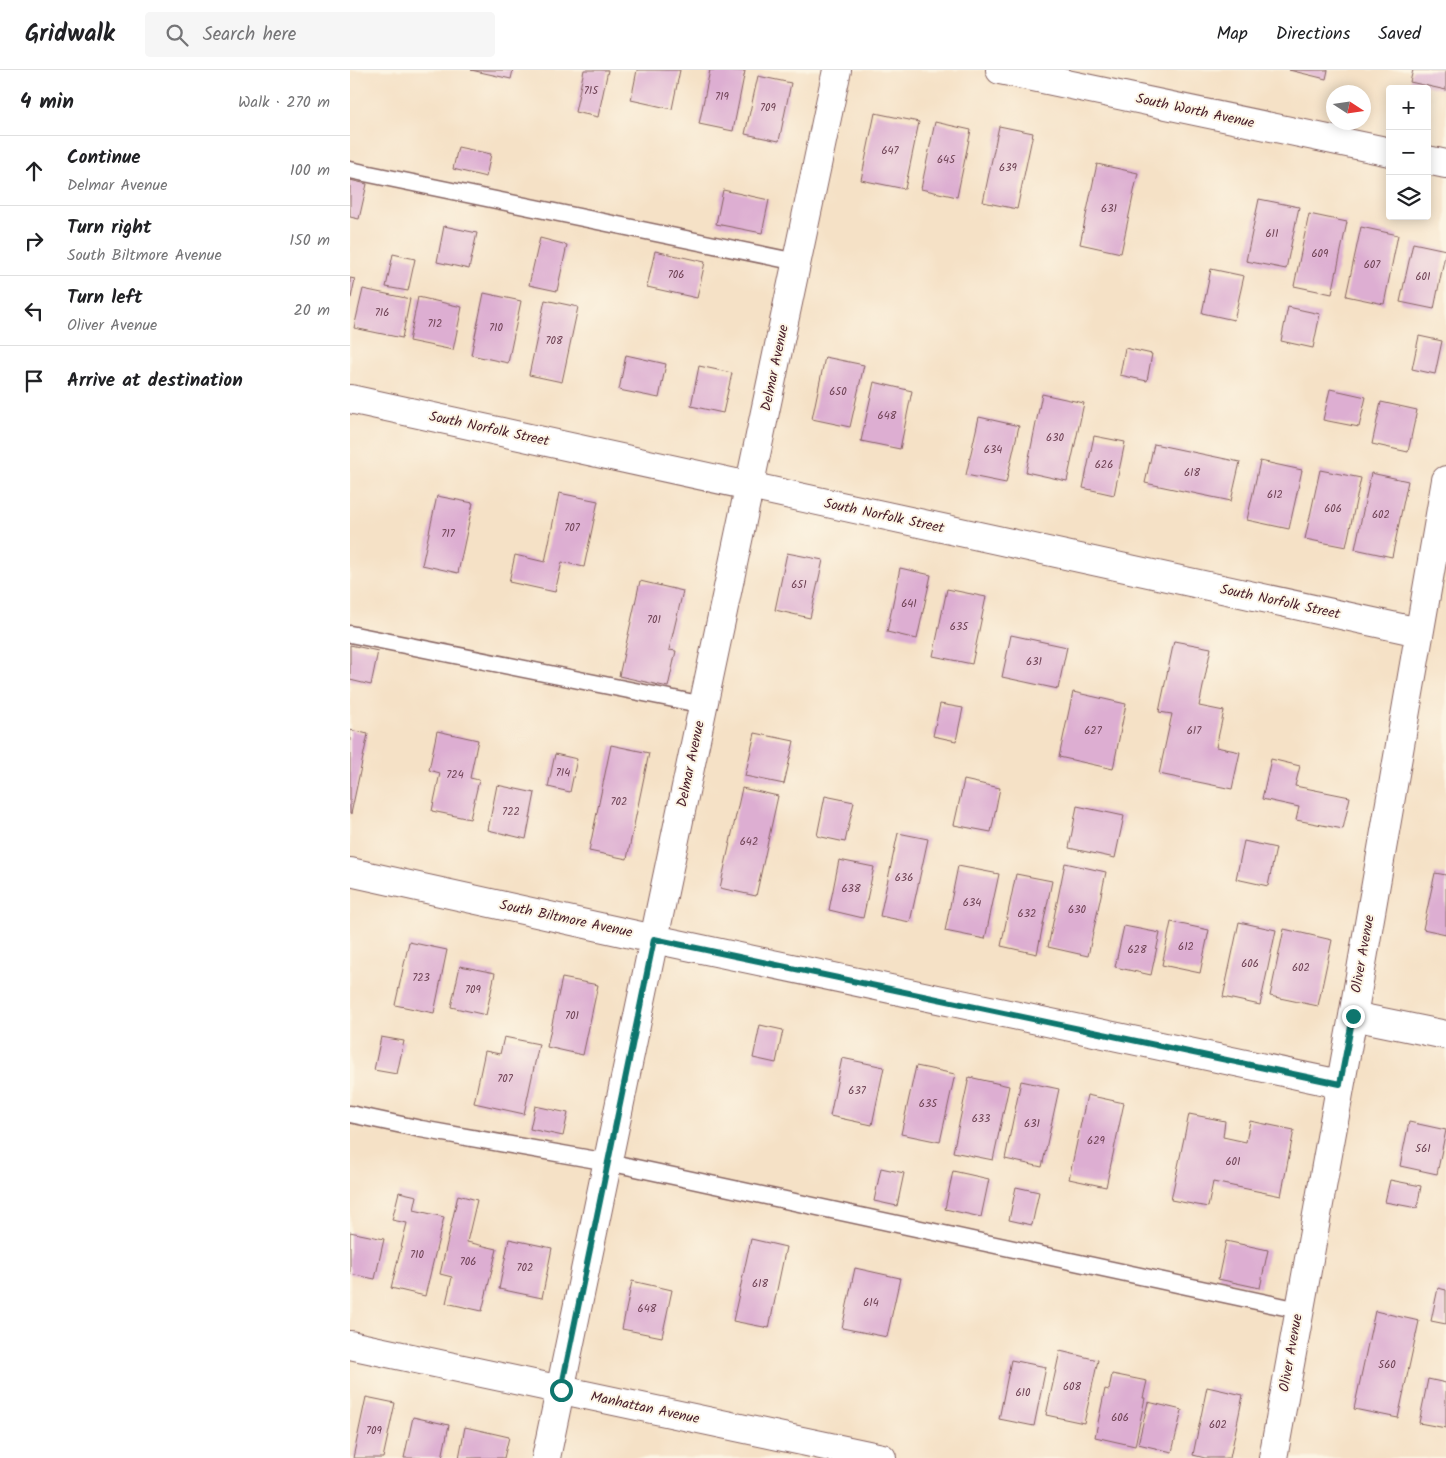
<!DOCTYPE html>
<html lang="en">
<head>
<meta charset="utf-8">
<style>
  body { margin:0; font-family:Kalam,sans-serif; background:#f6f6f6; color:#202124 }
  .controls { position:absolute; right:15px; top:15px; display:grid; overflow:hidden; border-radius:5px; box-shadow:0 2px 12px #0003 }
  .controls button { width:45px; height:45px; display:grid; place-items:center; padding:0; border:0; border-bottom:1px solid #e0e0e0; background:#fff; color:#202124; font:25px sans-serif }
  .compass { position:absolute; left:976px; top:15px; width:45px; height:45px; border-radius:50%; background:#fff; box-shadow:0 2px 12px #0003; rotate:102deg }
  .stop { position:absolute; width:15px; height:15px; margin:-11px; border:4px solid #0f766e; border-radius:50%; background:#fff }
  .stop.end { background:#0f766e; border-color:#fff; box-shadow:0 1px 5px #0008 }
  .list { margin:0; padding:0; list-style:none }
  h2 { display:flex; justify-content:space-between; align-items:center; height:65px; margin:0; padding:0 20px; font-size:21px }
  h2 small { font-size:16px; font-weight:400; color:#757577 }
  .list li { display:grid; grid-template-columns:32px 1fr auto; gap:15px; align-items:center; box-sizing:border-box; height:70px; padding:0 20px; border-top:1px solid #e0e0e0 }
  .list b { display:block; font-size:19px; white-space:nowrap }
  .list p { margin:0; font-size:16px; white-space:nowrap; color:#757577 }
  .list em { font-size:16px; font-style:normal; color:#757577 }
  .icon { flex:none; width:28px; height:28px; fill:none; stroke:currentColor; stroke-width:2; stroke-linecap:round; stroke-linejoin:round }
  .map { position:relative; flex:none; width:1096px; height:1388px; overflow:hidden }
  header { display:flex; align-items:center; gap:30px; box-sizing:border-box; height:70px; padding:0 25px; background:#fff; border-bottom:1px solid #e0e0e0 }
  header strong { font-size:24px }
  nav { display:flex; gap:28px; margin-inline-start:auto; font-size:18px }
  .search { width:350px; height:45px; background:#f6f6f6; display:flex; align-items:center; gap:12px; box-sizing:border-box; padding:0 18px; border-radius:5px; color:#757577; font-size:19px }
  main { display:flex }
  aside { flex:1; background:#fff }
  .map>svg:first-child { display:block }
</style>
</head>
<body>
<header>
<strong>Gridwalk</strong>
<div class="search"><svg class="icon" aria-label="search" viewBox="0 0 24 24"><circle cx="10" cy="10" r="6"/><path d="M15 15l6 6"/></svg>Search here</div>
<nav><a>Map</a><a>Directions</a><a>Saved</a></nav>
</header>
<main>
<aside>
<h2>4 min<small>Walk · 270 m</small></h2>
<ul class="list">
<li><svg class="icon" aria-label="ahead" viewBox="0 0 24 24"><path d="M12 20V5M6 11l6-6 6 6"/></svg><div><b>Continue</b><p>Delmar Avenue</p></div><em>100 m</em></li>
<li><svg class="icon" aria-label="right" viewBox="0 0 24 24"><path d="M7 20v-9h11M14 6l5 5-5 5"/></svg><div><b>Turn right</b><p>South Biltmore Avenue</p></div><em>150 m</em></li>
<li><svg class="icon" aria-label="left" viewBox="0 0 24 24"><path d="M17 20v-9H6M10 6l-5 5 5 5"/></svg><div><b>Turn left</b><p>Oliver Avenue</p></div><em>20 m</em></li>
<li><svg class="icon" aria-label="arrive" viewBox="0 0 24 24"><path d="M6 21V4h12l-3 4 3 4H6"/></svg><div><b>Arrive at destination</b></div></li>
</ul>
</aside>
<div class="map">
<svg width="1096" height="1388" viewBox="0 0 1096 1388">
  <rect width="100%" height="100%" fill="#fcf5e5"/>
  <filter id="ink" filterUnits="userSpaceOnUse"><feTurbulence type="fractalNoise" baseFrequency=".02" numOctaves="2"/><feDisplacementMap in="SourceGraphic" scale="10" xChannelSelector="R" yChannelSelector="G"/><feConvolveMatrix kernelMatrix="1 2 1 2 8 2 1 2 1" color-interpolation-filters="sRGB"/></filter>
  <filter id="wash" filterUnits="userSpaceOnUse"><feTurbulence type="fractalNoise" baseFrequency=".0096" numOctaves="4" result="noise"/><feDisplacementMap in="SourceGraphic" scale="20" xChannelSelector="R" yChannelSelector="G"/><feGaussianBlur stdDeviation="1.12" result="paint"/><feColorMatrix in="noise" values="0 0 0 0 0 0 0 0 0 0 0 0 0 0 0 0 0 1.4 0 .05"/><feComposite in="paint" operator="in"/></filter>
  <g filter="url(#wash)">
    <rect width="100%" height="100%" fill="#f5e1c6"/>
    <g id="blocks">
      <path fill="#ddaed2" d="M121,0H163L161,9Z
        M234,0H258L248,47L225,42Z
        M287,0H330L322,39L281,30Z
        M360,0L395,1L383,61L349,54Z
        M939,0H978L976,9Z
        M1063,0H1096V20L1060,12Z
        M408,6L441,13L429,71L395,64Z
        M525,43L569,52L555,119L511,110Z
        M585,52L621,60L607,127L571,119Z
        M649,56L683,63L667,139L633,132Z
        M108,77L141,84L136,107L103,99Z
        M747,94L788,103L771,183L730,174Z
        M0,110L17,114L9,149L0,147Z
        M373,120L419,130L412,163L366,154Z
        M909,129L949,137L936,199L896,191Z
        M959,144L997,152L982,224L944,216Z
        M94,156L127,163L119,199L87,192Z
        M1011,157L1048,165L1034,234L996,226Z
        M190,168L217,175L207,221L179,215Z
        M1063,173L1096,180L1084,239L1050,232Z
        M305,181L355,192L347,228L297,217Z
        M43,184L65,189L58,221L36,217Z
        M861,199L894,206L884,250L852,243Z
        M0,208L5,209L1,228H0Z
        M13,219L60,229L52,268L4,258Z
        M134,223L171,231L158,293L121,285Z
        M68,227L112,237L103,280L59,271Z
        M195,230L228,237L212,312L179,305Z
        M938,237L970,244L963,278L931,271Z
        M1069,266L1092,271L1085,304L1062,299Z
        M775,278L802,284L797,311L770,305Z
        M276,285L316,294L309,328L269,320Z
        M475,287L514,295L500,357L462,349Z
        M349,296L382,303L373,343L341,336Z
        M524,312L562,321L550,379L511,371Z
        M980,319L1016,327L1009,357L973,350Z
        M692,324L734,333L717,411L676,402Z
        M1031,332L1067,340L1058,382L1022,374Z
        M629,347L669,356L656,413L616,405Z
        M744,366L775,372L764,425L733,418Z
        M804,374L890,392L881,431L795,413Z
        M910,391L952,400L939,459L897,450Z
        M970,400L1011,408L996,477L955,469Z
        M1021,403L1058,411L1042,487L1005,479Z
        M209,423L248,431L234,497L212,492L205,522L159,512L165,485L195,492Z
        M87,426L123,433L108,503L72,495Z
        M437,483L473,490L460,548L425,540Z
        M550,498L581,505L567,569L537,562Z
        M290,511L333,521L319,580L326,581L318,617L269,606Z
        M597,519L636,527L622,594L583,586Z
        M661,565L717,577L708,619L652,607Z
        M824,571L861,578L849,636L874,641L866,677L890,682L882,719L809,704L822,644L809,642Z
        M0,575L28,581L21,615L0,610Z
        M723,622L776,634L763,699L709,687Z
        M590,634L613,638L606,671L583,666Z
        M0,660L18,664L1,744H0Z
        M87,661L128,670L120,708L129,710L120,749L82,741L90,703L79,700Z
        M405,663L444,671L434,714L395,706Z
        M261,675L299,683L277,789L239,781Z
        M205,684L227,689L220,722L198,717Z
        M921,689L950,696L945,716L1000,727L993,759L946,750L949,737L912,729Z
        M614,710L650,718L641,762L604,755Z
        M147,715L185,723L176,769L138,760Z
        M392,718L428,726L406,826L370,818Z
        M475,726L504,732L495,772L467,766Z
        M727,736L774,746L765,788L719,778Z
        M548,763L578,769L560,852L530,846Z
        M894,771L926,778L918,816L886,809Z
        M489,790L524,797L513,848L479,840Z
        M715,793L756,802L738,886L698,877Z
        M608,796L649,804L635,869L595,861Z
        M1085,803L1096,805V864L1073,859Z
        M666,804L702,811L687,884L651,876Z
        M821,852L859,860L850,903L812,895Z
        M889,852L926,860L910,935L873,927Z
        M774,856L810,863L801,905L765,897Z
        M934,859L982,870L968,936L920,926Z
        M59,872L97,880L84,943L45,935Z
        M110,896L145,903L136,945L101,937Z
        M212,908L248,915L233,985L197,977Z
        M410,955L433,960L426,993L403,988Z
        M31,967L54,971L47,1004L24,1000Z
        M154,967L189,974L174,1044L124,1033L135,981L150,984Z
        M492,988L534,997L522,1055L480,1046Z
        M566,996L605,1004L590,1072L551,1064Z
        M619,1007L659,1016L643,1090L603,1082Z
        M671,1011L709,1019L692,1097L655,1089Z
        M737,1025L774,1033L756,1117L719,1109Z
        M185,1036L218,1043L213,1066L180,1059Z
        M839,1044L875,1051L873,1067L896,1072L900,1051L944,1060L931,1126L863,1112L858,1137L821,1130Z
        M1059,1052L1096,1060L1087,1104L1050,1096Z
        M531,1098L554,1103L547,1136L524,1131Z
        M603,1101L639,1109L631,1147L595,1139Z
        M1040,1110L1071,1116L1067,1138L1035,1132Z
        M666,1117L689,1122L682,1155L659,1150Z
        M49,1122L67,1126L64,1140L94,1147L75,1226L41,1218L57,1153L42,1150Z
        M108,1125L127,1130L117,1172L147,1179L132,1241L96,1233L102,1207L90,1204Z
        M0,1162L34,1169L25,1209L0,1204Z
        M159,1169L202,1178L192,1228L149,1219Z
        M401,1169L436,1177L419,1258L383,1251Z
        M876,1171L918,1180L910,1218L868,1209Z
        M505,1198L550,1208L537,1267L492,1258Z
        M282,1211L322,1220L312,1267L272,1259Z
        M1088,1218L1096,1220V1254L1081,1251Z
        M1025,1241L1069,1251L1048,1348L1004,1339Z
        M710,1281L748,1290L734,1353L696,1345Z
        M661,1290L696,1297L684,1356L649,1349Z
        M762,1304L797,1311L793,1328H795L785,1376L745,1367L755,1319L759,1320Z
        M1078,1309L1096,1313V1358L1069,1353Z
        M857,1317L893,1325L880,1388H855L843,1385Z
        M16,1327L45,1333L33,1388H3Z
        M798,1332L832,1340L822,1382L788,1374Z
        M63,1347L99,1355L92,1388H54Z
        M115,1357L159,1367L154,1388H109Z"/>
    </g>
  </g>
  <g filter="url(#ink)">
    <use href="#blocks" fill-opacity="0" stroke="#866361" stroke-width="1"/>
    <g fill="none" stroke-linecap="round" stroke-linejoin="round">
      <g stroke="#866361" stroke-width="19">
        <path id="service" d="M0,100L447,192
          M0,564L354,635
          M0,1044L71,1059L258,1092L949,1240"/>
      </g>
      <g stroke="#866361" stroke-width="30">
        <path id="minor" d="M650,0L1040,82
          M1077,90L1096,94
          M0,329L1069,562
          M0,802L304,869L990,1014
          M1003,946L1096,965
          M0,1275L532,1388
          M196,1388L304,869L487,0
          M923,1388L1003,946L1096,410"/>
      </g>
      <use href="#service" stroke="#fff" stroke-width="16"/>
      <use href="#minor" stroke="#fff" stroke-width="28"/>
    </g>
  </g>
  <g fill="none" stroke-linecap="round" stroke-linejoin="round" filter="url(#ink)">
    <path stroke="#0f766e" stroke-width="6" d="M211,1320L304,869L990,1014L1003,946"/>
  </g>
  <g text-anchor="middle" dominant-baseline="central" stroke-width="4" stroke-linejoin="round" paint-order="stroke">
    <g font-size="11" fill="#6f4355">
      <text x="241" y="21">715</text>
      <text x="372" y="27">719</text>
      <text x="418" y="38">709</text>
      <text x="540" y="81">647</text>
      <text x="596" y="90">645</text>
      <text x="658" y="98">639</text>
      <text x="759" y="139">631</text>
      <text x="922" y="164">611</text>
      <text x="970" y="184">609</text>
      <text x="1022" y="195">607</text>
      <text x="326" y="205">706</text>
      <text x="1073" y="207">601</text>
      <text x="32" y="243">716</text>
      <text x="85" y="254">712</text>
      <text x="146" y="258">710</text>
      <text x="204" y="271">708</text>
      <text x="488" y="322">650</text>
      <text x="537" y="346">648</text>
      <text x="705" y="368">630</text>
      <text x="643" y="380">634</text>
      <text x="754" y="395">626</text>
      <text x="842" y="403">618</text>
      <text x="925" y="425">612</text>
      <text x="983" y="439">606</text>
      <text x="1031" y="445">602</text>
      <text x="222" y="458">707</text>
      <text x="98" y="464">717</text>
      <text x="449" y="515">651</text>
      <text x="559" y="534">641</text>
      <text x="304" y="550">701</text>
      <text x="609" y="557">635</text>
      <text x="684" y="592">631</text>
      <text x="743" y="661">627</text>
      <text x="844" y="661">617</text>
      <text x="213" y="703">714</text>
      <text x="105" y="705">724</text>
      <text x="269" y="732">702</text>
      <text x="161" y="742">722</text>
      <text x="399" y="772">642</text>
      <text x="554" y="808">636</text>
      <text x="501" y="819">638</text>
      <text x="622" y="833">634</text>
      <text x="727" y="840">630</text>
      <text x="677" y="844">632</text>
      <text x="836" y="877">612</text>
      <text x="787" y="880">628</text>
      <text x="900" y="894">606</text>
      <text x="951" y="898">602</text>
      <text x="71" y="908">723</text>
      <text x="123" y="920">709</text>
      <text x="222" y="946">701</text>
      <text x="155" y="1009">707</text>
      <text x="507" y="1021">637</text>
      <text x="578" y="1034">635</text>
      <text x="631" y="1049">633</text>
      <text x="682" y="1054">631</text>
      <text x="746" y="1071">629</text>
      <text x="1073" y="1079">561</text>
      <text x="883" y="1092">601</text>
      <text x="67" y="1185">710</text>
      <text x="118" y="1192">706</text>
      <text x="175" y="1198">702</text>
      <text x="410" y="1214">618</text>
      <text x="521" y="1233">614</text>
      <text x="297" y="1239">648</text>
      <text x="1037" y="1295">560</text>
      <text x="722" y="1317">608</text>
      <text x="673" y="1323">610</text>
      <text x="770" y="1348">606</text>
      <text x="868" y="1355">602</text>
      <text x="24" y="1361">709</text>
    </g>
    <g font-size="14" fill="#4a1f2b" stroke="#fcf5e5">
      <text transform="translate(845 41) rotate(12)">South Worth Avenue</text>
      <text transform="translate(425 298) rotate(-78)">Delmar Avenue</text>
      <text transform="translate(139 359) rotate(12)">South Norfolk Street</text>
      <text transform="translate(534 446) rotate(12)">South Norfolk Street</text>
      <text transform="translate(930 532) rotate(12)">South Norfolk Street</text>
      <text transform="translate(341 694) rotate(-78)">Delmar Avenue</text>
      <text transform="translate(216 849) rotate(12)">South Biltmore Avenue</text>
      <text transform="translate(1013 884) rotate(-80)">Oliver Avenue</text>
      <text transform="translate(941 1283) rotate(-80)">Oliver Avenue</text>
      <text transform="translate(295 1338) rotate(12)">Manhattan Avenue</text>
    </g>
  </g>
</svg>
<div class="controls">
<button>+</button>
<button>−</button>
<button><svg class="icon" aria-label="layers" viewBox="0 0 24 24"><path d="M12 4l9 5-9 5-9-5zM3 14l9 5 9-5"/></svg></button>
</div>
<svg class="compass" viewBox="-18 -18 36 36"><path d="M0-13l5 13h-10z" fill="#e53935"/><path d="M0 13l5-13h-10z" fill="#757577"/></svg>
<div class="stop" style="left:211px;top:1320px"></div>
<div class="stop end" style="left:1003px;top:946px"></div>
</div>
</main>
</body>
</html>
